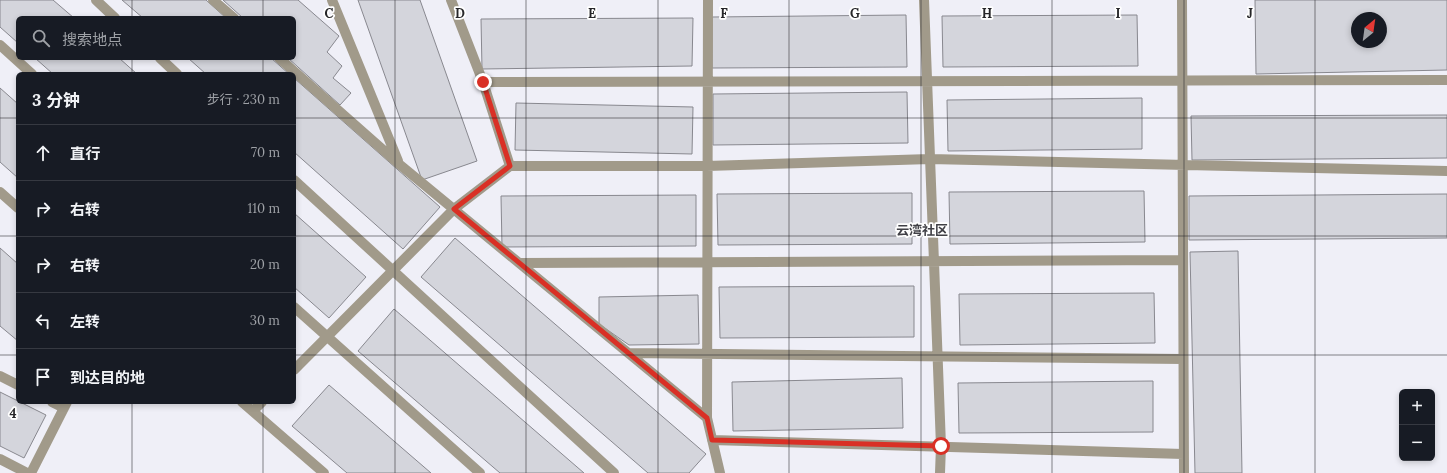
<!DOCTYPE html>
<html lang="zh">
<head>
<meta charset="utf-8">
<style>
  body { margin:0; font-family:Lora,"Noto Sans SC",serif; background:#242831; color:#f1f3f6 }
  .controls { position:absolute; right:12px; bottom:12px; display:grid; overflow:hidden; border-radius:6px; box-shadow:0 2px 6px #0003 }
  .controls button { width:36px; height:36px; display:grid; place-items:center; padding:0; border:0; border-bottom:1px solid #363941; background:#171b24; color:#f1f3f6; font:20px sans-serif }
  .compass { position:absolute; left:1351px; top:12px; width:36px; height:36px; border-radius:50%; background:#171b24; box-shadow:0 2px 6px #0003; rotate:29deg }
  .stop { position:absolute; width:12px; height:12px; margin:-9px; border:3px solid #d93025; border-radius:50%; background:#fff }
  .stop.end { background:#d93025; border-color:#fff; box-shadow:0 1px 4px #0008 }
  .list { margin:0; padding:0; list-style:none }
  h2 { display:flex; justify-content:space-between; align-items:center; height:52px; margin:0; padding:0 16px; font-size:17px }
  h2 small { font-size:13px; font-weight:400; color:#9ea1a6 }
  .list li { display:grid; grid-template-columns:26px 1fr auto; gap:12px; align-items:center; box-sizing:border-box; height:56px; padding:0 16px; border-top:1px solid #363941 }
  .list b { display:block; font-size:15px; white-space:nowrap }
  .list em { font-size:13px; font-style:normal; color:#9ea1a6 }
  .icon { flex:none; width:22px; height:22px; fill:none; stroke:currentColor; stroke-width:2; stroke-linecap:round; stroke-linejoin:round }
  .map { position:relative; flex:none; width:1447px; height:473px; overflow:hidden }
  .search { position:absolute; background:#171b24; box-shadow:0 2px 6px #0003; left:16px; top:16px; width:280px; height:44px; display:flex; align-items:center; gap:10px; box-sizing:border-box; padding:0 14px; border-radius:6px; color:#9ea1a6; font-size:15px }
  .panel { position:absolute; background:#171b24; box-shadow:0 2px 6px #0003; left:16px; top:72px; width:280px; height:332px; border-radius:6px }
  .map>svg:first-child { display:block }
</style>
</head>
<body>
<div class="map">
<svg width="1447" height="473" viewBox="0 0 1447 473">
  <rect width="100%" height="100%" fill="#efeff7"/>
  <path fill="#d4d5dc" stroke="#88888f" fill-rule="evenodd" d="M0,0H53L74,18H18V43L0,27Z
    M122,0H206L226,18H143Z
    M223,0H298L339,36L327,52L342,66L333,78L351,93L340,105L288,58H294V18H243Z
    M358,0H420L477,161L422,180Z
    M1255,0H1447V70L1256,74ZM1357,18H1381V42H1357Z
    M906,15L907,67L712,68V17Z
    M1137,15L1138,66L943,67L942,16Z
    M693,18L692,66L482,69L481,19Z
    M35,58H119L137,74H53Z
    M188,58H271L289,74H206Z
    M294,78L440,207L403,249L294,152Z
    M0,88L18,104V178L0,162Z
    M907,92L908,143L713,145V94Z
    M1142,98V149L948,151L947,100Z
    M516,103L693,107L692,154L515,150Z
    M1447,115V158L1192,160L1191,116Z
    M1144,191L1145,242L950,244L949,192Z
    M912,193V244L718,245L717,194Z
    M1447,194V238L1189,240V196Z
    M696,195V246L502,247L501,196Z
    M294,213L366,277L329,318L294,287Z
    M455,238L706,454L689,473H648L421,277Z
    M0,248L18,264V341L0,326Z
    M1238,251L1242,473H1195L1190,252Z
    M914,286V337L720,338L719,287Z
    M1154,293L1155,343L960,345L959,294Z
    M698,295L699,344L629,345L599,324V297Z
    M394,309L584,473H500L358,351Z
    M902,378L903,428L733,431L732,382Z
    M1153,381V432L959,433L958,383Z
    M329,385L431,473H347L292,426Z
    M0,392L46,415L24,458L0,446Z"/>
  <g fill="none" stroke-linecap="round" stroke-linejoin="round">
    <path stroke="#a19a8a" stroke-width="10" d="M96,0L115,18
      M213,0L234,18
      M332,0L398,161
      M451,0L483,82L510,166
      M924,0L941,446L940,473
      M1182,0L1184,473
      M0,45L32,74
      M160,58L177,74
      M279,58L399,164L707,418L720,473
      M483,82L1447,80
      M294,180L614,473
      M0,192L18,208
      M521,263L1182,260
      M294,307L480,473
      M629,353L1183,359
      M294,370L454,209L510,166H707L930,159L1447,171
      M0,376L18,385
      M52,402L64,408
      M242,402L324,473
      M253,411L262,402
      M707,418L708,0
      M712,440L1183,454
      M0,459L27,473
      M31,473L67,402"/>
  </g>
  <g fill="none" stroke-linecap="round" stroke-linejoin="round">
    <path stroke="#d93025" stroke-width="5" d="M483,82L510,166L454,209L707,418L712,440L941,446"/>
  </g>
  <path fill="none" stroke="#262629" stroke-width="1" stroke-opacity="0.55" d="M132,0V18M263,0V18M395,0V473M526,0V473M658,0V473M789,0V473M921,0V473M1052,0V473M1184,0V473M1315,0V473M132,58V74M263,58V74M0,118H18M294,118H1447M0,236H18M294,236H1447M0,355H18M294,355H1447M132,402V473M263,402V473"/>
  <g text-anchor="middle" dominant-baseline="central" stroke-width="3.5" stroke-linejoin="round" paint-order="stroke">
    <g font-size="13" font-weight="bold" fill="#404046" stroke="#fff">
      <text x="922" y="230">云湾社区</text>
    </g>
  </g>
  <g font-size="13" text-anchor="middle" font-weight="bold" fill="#262629" stroke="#fff" stroke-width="3.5" stroke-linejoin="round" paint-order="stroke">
    <text x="329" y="18">C</text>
    <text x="460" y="18">D</text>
    <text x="592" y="18">E</text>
    <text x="724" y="18">F</text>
    <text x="855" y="18">G</text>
    <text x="987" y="18">H</text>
    <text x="1118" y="18">I</text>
    <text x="1250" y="18">J</text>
    <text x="13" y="418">4</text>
  </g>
</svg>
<div class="controls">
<button>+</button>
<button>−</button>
</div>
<svg class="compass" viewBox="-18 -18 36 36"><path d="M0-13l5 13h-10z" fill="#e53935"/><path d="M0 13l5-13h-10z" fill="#9ea1a6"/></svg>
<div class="stop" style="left:941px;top:446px"></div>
<div class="stop end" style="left:483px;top:82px"></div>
<div class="search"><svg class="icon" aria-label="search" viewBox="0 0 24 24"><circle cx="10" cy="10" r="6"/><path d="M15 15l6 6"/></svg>搜索地点</div>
<section class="panel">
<h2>3 分钟<small>步行 · 230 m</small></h2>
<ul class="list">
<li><svg class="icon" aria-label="ahead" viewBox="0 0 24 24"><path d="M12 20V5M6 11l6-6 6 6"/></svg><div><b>直行</b></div><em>70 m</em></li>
<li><svg class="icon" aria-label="right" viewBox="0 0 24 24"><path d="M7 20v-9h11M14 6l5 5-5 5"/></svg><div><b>右转</b></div><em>110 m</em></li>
<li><svg class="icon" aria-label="right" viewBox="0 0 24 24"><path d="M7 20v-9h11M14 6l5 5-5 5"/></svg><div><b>右转</b></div><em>20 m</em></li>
<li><svg class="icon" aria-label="left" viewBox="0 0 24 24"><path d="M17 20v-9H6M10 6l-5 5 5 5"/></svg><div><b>左转</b></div><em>30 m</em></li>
<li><svg class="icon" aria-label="arrive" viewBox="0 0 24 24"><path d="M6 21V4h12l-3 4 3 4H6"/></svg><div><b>到达目的地</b></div></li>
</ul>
</section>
</div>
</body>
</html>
